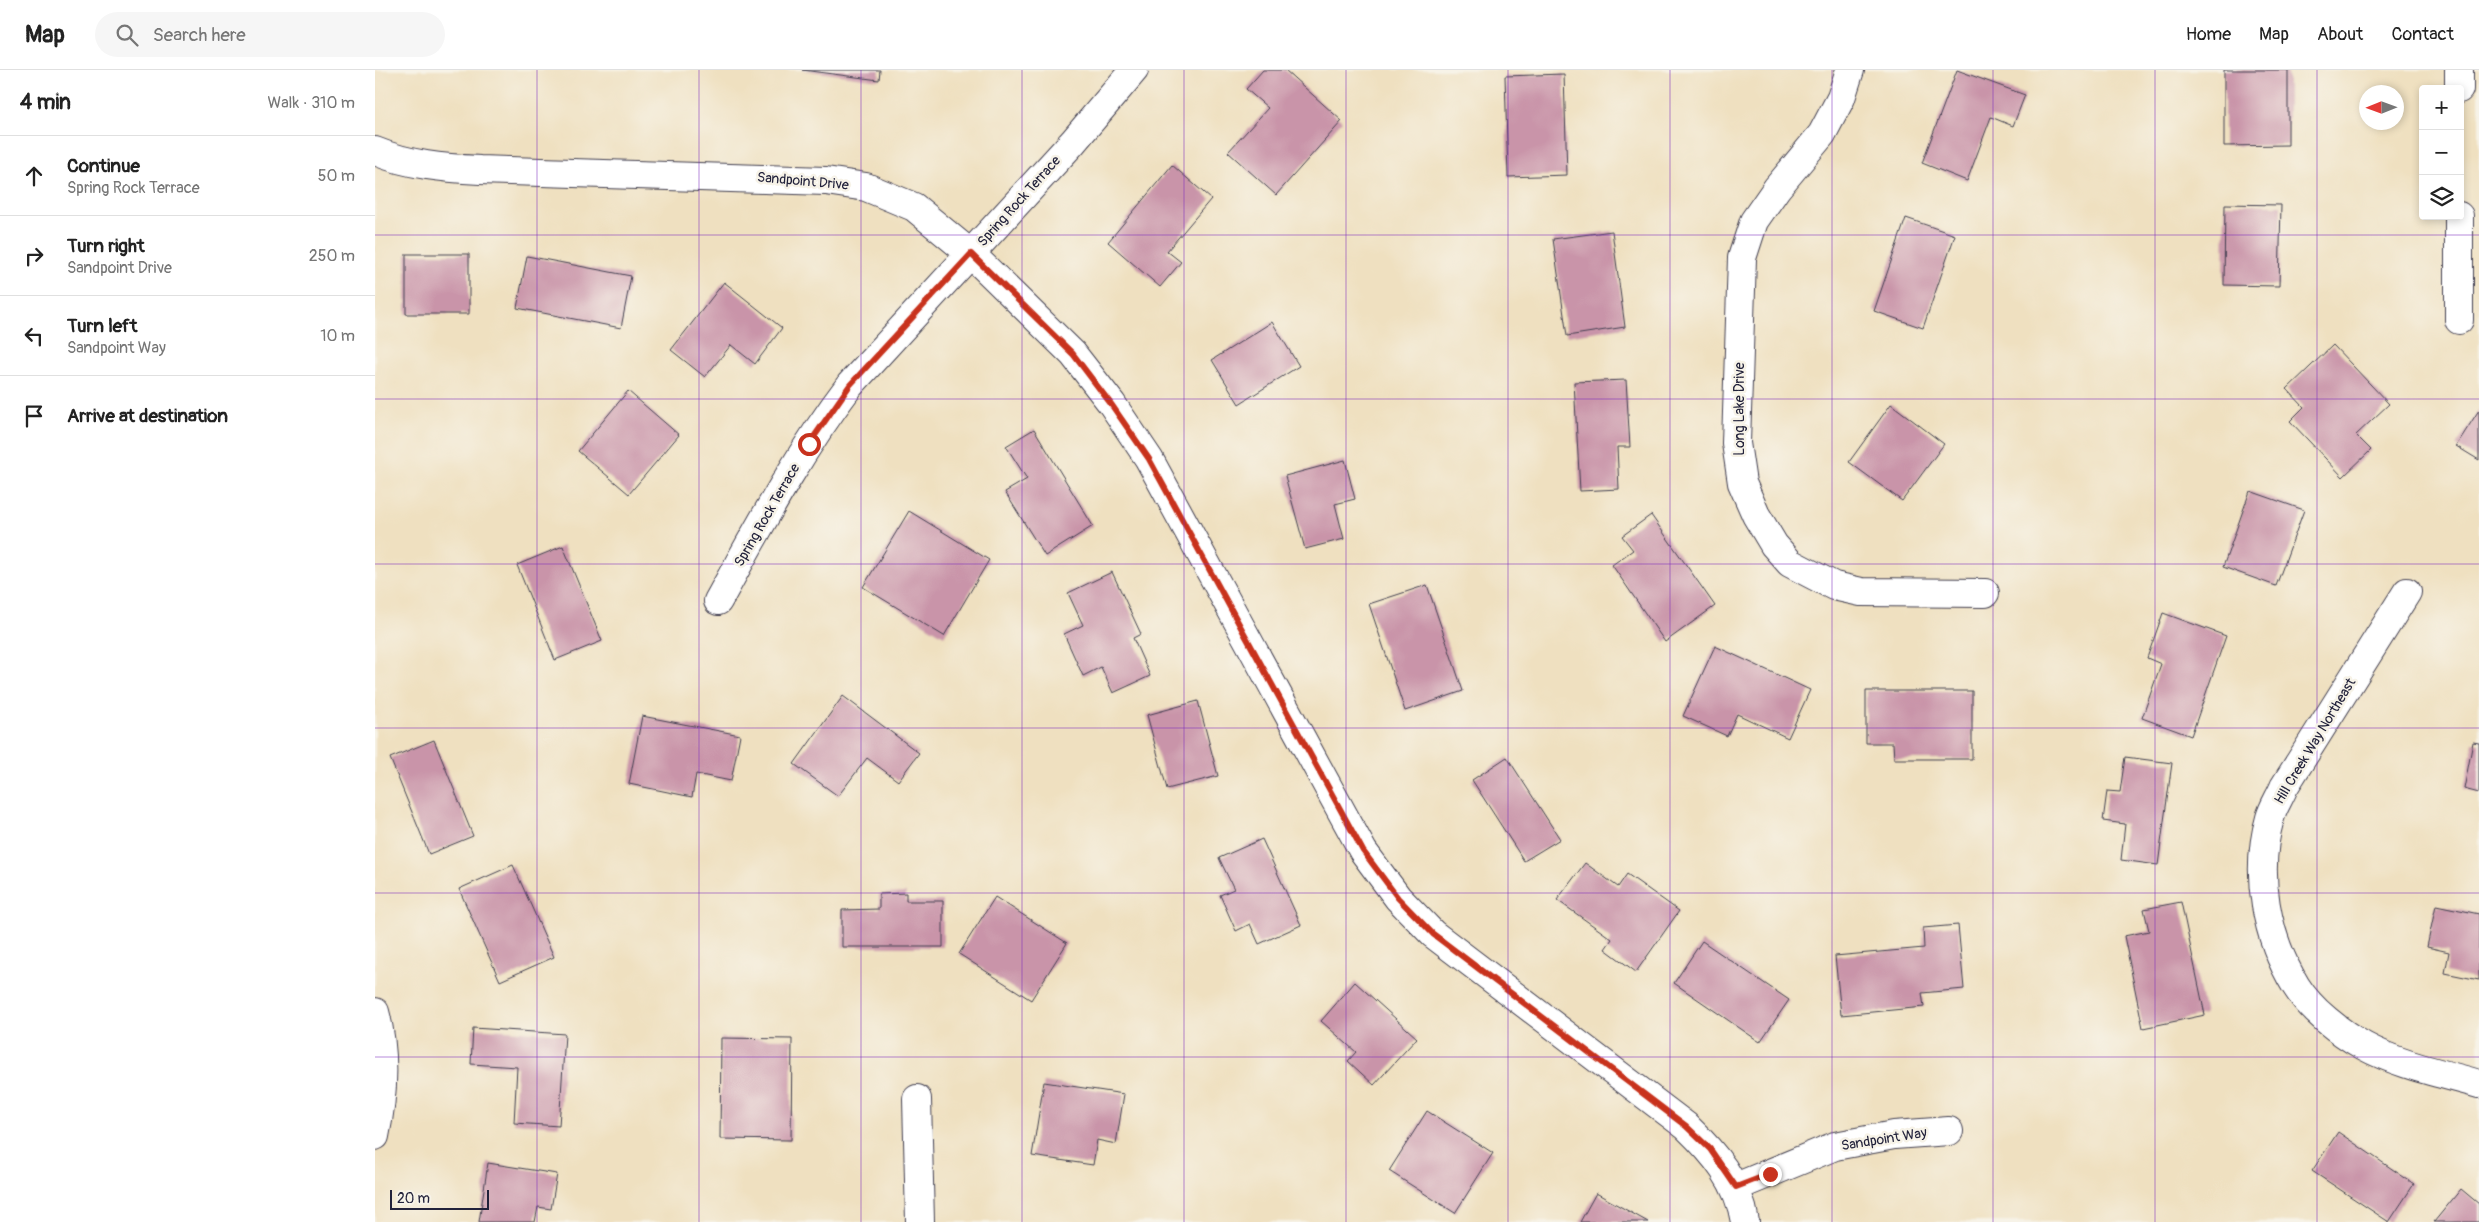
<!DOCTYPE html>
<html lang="en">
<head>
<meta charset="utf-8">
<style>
  body { margin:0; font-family:Pangolin,sans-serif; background:#f6f6f6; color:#222 }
  .controls { position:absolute; right:15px; top:15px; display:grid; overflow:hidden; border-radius:5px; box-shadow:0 2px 8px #0003 }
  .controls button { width:45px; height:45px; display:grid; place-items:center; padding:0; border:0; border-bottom:1px solid #e0e0e0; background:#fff; color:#222; font:25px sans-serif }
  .compass { position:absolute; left:1984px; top:15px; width:45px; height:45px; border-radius:50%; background:#fff; box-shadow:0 2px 8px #0003; rotate:269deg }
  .scale { position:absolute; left:15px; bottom:12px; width:99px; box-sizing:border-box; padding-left:5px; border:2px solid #22223b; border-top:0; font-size:14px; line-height:18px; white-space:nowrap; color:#22223b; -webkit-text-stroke:4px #f7f3e8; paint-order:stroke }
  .stop { position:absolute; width:15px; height:15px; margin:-11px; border:4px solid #c8321e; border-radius:50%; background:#fff }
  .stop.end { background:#c8321e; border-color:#fff; box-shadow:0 1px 5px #0008 }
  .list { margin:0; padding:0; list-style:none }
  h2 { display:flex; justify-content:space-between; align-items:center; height:65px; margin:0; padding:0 20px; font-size:21px }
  h2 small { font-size:16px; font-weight:400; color:#767676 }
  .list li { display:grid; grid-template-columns:32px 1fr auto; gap:15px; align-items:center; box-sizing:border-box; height:80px; padding:0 20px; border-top:1px solid #e0e0e0 }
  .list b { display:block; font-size:19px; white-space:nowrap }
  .list p { margin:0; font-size:16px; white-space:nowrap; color:#767676 }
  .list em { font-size:16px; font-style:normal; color:#767676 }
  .icon { flex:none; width:28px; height:28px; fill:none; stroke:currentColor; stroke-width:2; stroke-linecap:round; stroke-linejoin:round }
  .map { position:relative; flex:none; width:2104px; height:1152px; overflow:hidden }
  header { display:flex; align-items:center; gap:30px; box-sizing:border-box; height:70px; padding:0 25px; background:#fff; border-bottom:1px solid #e0e0e0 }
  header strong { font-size:24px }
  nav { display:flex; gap:28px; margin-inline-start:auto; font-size:18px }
  .search { width:350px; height:45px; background:#f6f6f6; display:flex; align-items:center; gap:12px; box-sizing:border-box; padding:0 18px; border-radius:28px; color:#767676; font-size:19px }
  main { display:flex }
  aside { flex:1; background:#fff }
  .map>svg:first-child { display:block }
</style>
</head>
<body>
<header>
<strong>Map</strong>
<div class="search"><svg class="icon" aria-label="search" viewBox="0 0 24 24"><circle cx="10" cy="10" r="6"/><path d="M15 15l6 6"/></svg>Search here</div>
<nav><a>Home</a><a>Map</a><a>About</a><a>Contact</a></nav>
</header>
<main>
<aside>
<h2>4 min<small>Walk · 310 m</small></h2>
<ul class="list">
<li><svg class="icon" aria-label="ahead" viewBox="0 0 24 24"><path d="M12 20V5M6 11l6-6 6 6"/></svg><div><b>Continue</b><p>Spring Rock Terrace</p></div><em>50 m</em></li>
<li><svg class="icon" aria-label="right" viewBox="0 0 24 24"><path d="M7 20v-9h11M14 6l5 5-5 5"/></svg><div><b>Turn right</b><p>Sandpoint Drive</p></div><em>250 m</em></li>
<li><svg class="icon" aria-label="left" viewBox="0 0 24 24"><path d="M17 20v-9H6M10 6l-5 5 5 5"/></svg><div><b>Turn left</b><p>Sandpoint Way</p></div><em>10 m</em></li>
<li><svg class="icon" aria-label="arrive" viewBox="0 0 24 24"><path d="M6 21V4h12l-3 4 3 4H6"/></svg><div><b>Arrive at destination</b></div></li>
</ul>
</aside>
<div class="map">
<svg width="2104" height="1152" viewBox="0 0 2104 1152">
  <rect width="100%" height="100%" fill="#f7f3e8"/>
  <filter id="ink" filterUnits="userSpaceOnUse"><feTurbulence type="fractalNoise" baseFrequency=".02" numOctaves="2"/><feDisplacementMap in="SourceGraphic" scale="10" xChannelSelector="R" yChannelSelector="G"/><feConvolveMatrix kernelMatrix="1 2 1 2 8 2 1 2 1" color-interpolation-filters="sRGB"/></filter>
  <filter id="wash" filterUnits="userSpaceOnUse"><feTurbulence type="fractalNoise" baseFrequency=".0096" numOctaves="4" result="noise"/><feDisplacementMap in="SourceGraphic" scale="20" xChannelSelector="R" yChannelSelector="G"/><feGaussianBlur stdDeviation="1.12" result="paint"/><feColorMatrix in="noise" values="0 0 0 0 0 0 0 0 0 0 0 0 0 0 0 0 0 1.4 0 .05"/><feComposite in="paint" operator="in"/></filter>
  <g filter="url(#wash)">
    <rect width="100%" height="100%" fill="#efe0c0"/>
    <g id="blocks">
      <path fill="#c994a9" d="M427,0H505L504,10Z
        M888,0H910L967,51L901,125L853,82L893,38L871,19Z
        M1582,0L1650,25L1638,56L1616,47L1592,111L1547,93Z
        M1849,0H1913V75L1849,76Z
        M1189,4L1192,105L1133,107L1130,6Z
        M797,95L836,129L792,181L806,192L785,217L733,172Z
        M1850,134L1906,135L1904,216L1849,215Z
        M1531,148L1580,165L1548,258L1499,241Z
        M1237,161L1250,257L1192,266L1178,169Z
        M31,184H94V244H31Z
        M152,186L256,206L246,258L142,238Z
        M349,212L407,258L380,294L356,275L330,307L296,280Z
        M897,252L924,296L864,334L837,290Z
        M1958,275L2014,334L1981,365L1996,380L1968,407L1915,351L1929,337L1912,319Z
        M1251,310L1255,377H1242L1244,419L1205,421L1199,312Z
        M253,321L304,365L254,424L203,381Z
        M1516,334L1569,374L1527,431L1474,392Z
        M2104,340V390L2081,376Z
        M659,359L718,456L670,486L630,422L652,409L631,376Z
        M970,390L980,429L960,434L969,469L930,479L910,406Z
        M1875,421L1929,440L1901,516L1848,497Z
        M534,441L614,490L569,566L488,517Z
        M1276,445L1340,536L1290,572L1237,495L1258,480L1247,466Z
        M188,476L227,571L180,590L142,495Z
        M737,502L766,564L758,568L775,606L738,623L726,597L708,606L689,564L708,555L693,523Z
        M1052,515L1088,621L1030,641L994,534Z
        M1788,543L1851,566L1816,666L1767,648L1786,594L1772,588Z
        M1340,576L1435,620L1413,668L1362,644L1352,666L1308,646Z
        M1491,621H1597V689H1519L1518,673H1491Z
        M468,626L544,683L523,711L492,688L463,726L419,694Z
        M823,631L843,706L792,719L772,645Z
        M267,646L365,665L356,711L321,704L317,727L254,714Z
        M59,670L98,766L54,784L15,688Z
        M2098,672L2104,673V723L2089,719Z
        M1132,687L1185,769L1149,791L1097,710Z
        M1750,687L1797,693L1783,795L1746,790L1750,754L1728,751L1732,721L1745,722Z
        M887,769L926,855L884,874L875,854L861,861L845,825L859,819L844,788Z
        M1210,793L1243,817L1252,804L1304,841L1261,902L1230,879L1237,869L1182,830Z
        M138,795L179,887L125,911L84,819Z
        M531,823V831H568V877H467V840L504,839V824Z
        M620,827L692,873L656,930L584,884Z
        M1806,832L1830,945L1768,958L1749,866L1774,861L1769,839Z
        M2061,835L2104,844V910L2070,903L2074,882L2052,877Z
        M1583,855L1589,919L1547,923L1549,937L1466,945L1460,886L1549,878L1548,858Z
        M1327,871L1414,930L1385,972L1299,913Z
        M980,912L1042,968L999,1015L973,991L981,982L946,951Z
        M98,958L190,964L184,1056L139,1053L142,997L96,994Z
        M346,968L417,969L416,1070L345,1069Z
        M669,1012L749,1024L741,1074L722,1070L718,1095L657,1086Z
        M1052,1041L1118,1083L1080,1143L1014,1101Z
        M1963,1062L2039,1114L2014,1152L1937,1101Z
        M113,1093L182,1104L176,1139L163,1137L160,1152H104Z
        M2086,1119L2104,1134V1152H2059Z
        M1221,1123L1273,1152H1205Z"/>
    </g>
  </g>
  <g filter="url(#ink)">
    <use href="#blocks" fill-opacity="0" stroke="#413e4f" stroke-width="1"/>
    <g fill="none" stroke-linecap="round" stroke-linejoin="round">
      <g stroke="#413e4f" stroke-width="30">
        <path id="street" d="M1475,0L1466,28L1447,64L1402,118L1379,151L1367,188L1361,373L1367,413L1381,445L1399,475L1415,493L1459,516L1486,522L1610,523
          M2084,0V19
          M0,81C34,95 68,98 105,100L451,111L491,117L539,137L596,184L698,284L737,334L774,389L988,781L1023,828L1058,864L1311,1056C1339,1083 1364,1112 1370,1152
          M2084,146V250
          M2032,522L1909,717C1905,727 1898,737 1895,748C1879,803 1891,867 1921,916C1936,940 1964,962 1989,976C2024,995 2066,1003 2104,1014
          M343,531C384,457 424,382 475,315L698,72L759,0
          M0,942C11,983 9,1024 0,1066
          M542,1029L545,1152
          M1361,1117L1460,1076L1519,1065L1574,1061"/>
      </g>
      <use href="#street" stroke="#fff" stroke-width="28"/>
    </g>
  </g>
  <g fill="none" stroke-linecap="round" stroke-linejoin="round" filter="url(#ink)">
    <path stroke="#c8321e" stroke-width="6" d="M434,374L475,315L596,184L698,284L736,334L774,389L988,781L1023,828L1058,864L1311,1056L1335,1079L1361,1117L1395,1104"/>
  </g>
  <path fill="none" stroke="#7b2cbf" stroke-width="1" stroke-opacity="0.55" d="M162,0V1152M324,0V1152M486,0V1152M647,0V1152M809,0V1152M971,0V1152M1133,0V1152M1295,0V1152M1457,0V1152M1618,0V1152M1780,0V1152M1942,0V1152M0,165H2104M0,329H2104M0,494H2104M0,658H2104M0,823H2104M0,987H2104"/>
  <g text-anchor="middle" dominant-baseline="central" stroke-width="5" stroke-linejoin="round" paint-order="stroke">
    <g font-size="14" fill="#22223b" stroke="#f7f3e8">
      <text transform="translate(428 111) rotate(5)">Sandpoint Drive</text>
      <text transform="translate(644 131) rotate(-48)">Spring Rock Terrace</text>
      <text transform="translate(1364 339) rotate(-90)">Long Lake Drive</text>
      <text transform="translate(392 445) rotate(-60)">Spring Rock Terrace</text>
      <text transform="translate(1940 671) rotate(-59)">Hill Creek Way Northeast</text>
      <text transform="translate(1509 1069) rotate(-9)">Sandpoint Way</text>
    </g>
  </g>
</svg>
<div class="controls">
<button>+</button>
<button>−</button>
<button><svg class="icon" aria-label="layers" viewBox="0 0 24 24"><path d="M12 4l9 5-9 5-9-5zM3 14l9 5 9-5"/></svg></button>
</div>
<svg class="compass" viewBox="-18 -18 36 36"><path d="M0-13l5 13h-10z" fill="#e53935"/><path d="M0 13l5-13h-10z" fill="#767676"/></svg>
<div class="scale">20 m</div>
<div class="stop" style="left:434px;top:374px"></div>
<div class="stop end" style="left:1395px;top:1104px"></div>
</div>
</main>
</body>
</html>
